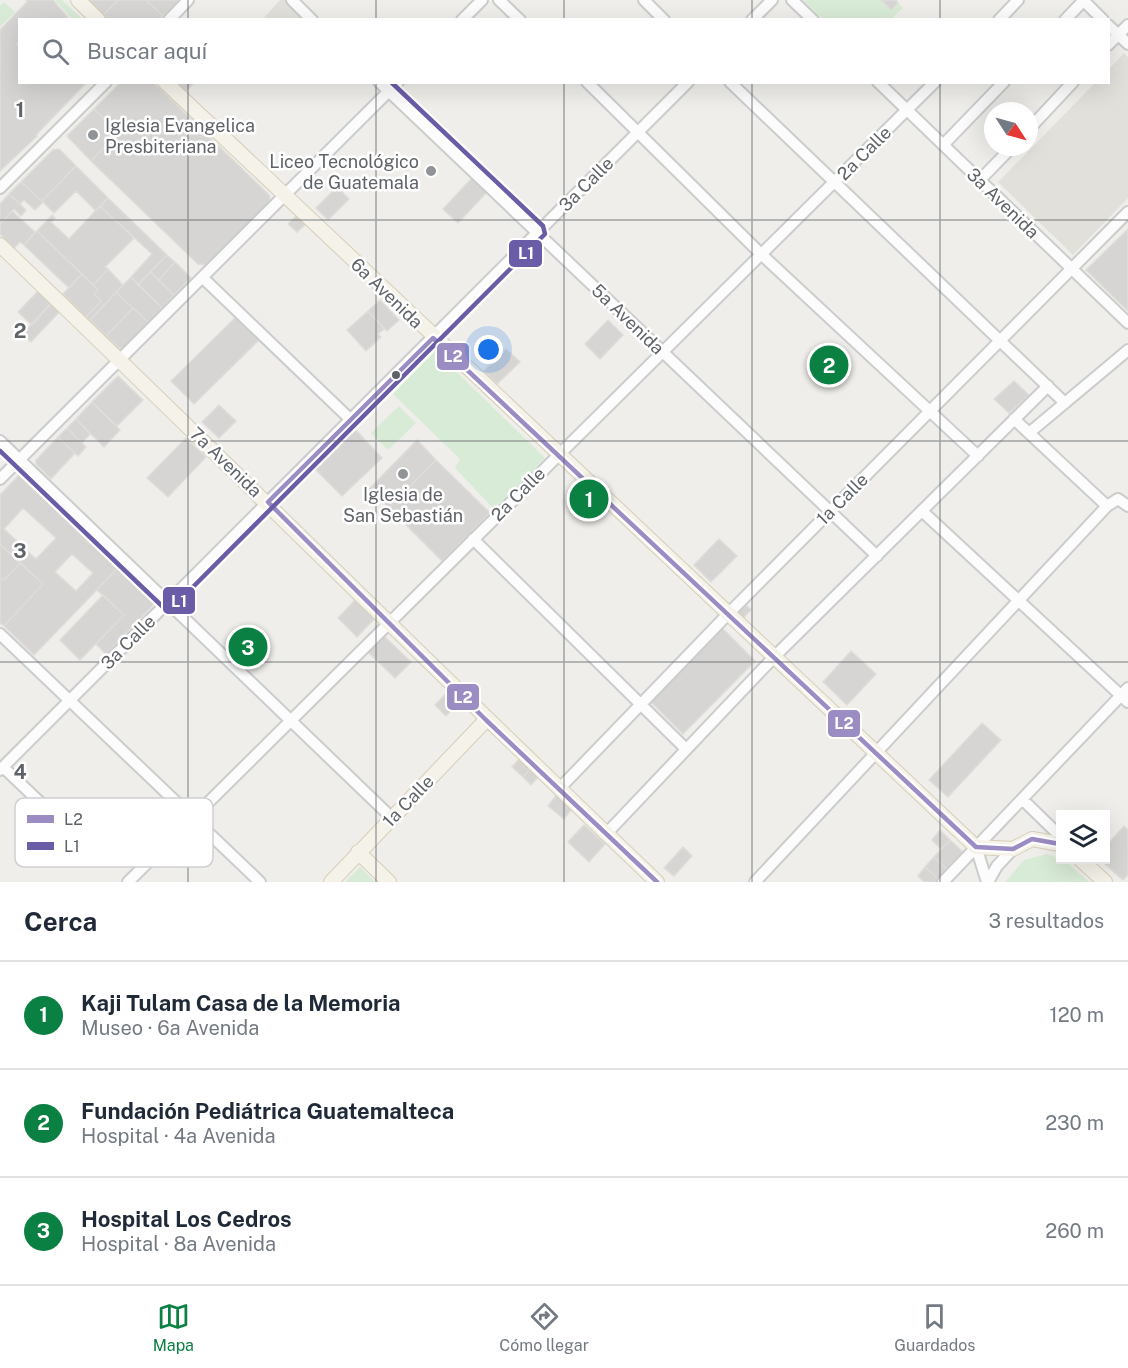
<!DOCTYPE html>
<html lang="es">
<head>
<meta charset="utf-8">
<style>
  body { margin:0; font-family:"Public Sans",sans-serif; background:#f2f2f3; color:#1f2937 }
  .controls { position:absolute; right:18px; bottom:18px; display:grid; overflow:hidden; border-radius:0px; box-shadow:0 6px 24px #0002 }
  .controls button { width:54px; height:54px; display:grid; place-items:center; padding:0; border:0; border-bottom:2px solid #e0e1e3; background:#fff; color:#1f2937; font:30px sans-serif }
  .compass { position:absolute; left:984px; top:102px; width:54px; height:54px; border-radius:50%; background:#fff; box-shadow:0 6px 24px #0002; rotate:126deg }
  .you { position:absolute; left:489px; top:350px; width:21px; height:21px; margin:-15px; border:4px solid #fff; border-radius:50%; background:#1a73e8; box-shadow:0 0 0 9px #1a73e833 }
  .badge { display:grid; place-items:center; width:39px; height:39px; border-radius:50%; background:#0b8043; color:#fff; font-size:20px; font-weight:700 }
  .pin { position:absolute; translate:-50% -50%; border:3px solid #fff; box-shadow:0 2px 6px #0006 }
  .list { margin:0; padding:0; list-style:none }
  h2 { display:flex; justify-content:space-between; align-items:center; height:78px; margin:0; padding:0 24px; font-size:26px }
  h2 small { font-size:20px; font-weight:400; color:#747a83 }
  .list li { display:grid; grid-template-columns:39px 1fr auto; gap:18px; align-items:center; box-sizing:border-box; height:108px; padding:0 24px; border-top:2px solid #e0e1e3 }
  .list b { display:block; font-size:22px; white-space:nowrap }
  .list p { margin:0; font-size:20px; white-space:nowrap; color:#747a83 }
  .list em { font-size:20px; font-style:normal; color:#747a83 }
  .icon { flex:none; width:33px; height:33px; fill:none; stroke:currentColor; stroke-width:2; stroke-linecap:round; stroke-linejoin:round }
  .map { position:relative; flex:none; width:1128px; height:882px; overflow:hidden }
  .search { position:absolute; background:#fff; box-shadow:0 6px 24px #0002; left:18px; right:18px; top:18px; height:66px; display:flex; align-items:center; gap:15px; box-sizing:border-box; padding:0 21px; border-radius:0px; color:#747a83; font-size:22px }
  .sheet { height:402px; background:#fff }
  nav { display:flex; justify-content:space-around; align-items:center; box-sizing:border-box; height:84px; border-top:2px solid #e0e1e3; background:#fff; font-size:16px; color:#747a83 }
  nav a { display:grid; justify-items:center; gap:3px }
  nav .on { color:#0b8043 }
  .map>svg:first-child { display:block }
</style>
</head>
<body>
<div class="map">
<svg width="1128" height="882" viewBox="0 0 1128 882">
  <rect width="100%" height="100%" fill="#efeeea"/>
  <path fill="#e2e0da" d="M280,0H285L305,19L262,20Z
    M1124,53L1128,57V198L1073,255L998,182L1095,83L1108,82L1109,69Z"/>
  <path fill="#d8ebd6" d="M55,0H62L82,19H72Z
    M803,0H881L890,10L898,3L903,8L891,19H823Z
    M4,2L15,12L0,27V6Z
    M435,351L545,458L494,509L455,468L460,459L393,394Z
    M399,406L416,423L388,450L371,433Z
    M1047,854L1064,860L1089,882H1005L1024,860Z
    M360,867L375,882H345Z"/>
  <path fill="#d6d5d3" stroke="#deddd9" stroke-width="1.5" fill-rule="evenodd" d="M26,0H53L70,20H20V40L16,44L20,48V82H87L36,135L37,136L0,171V30L27,2Z
    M88,0H118L103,15Z
    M118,0H146L163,16L159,20H108L103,15Z
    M146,0H179L163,16Z
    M881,0H896L898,3L891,10Z
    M121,82H153L270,196L269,203L205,265L198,264L91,161L118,133L94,109Z
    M176,82H195L185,92Z
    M94,109L118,133L91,161L67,136Z
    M59,149L76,166L42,201L21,182L53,150Z
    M76,166L108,198L96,211L76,191L54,213L42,201Z
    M472,178L487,192L458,223L443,209Z
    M21,182L43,202L35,210L24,200L20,204L9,194Z
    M337,187L349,199L328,220L316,208Z
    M9,194L26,210L21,216L14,209L0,224V204Z
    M108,198L167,255L138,285L131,277L152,254L100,206Z
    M100,206L134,238L105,267L108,269L93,285L37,231L52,215L55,218L51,222L69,239Z
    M12,211L35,232L24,245L20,242L14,248L0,234V224Z
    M299,213L308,222L297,232L288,224Z
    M1128,229V311L1086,270Z
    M37,231L82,274L69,288L24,245Z
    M167,255L175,262L159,280L150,272Z
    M175,262L191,278L174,295L159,280Z
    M108,269L123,285L90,320L86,317L101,301L94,294L98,290L93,285Z
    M150,272L174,295L162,308L138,285Z
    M82,274L98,290L94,294L101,301L86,317L63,294Z
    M131,277L162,308L148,322L116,292Z
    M41,288L54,300L32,325L18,312Z
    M116,292L133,308L106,336L90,320Z
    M54,300L63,308L31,342L22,334Z
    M380,300L399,320L387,331L368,311Z
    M133,308L148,322L123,348H119L106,336Z
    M368,311L384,329L378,334L381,337L366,351L347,330Z
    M236,317L259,340L194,404L171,381Z
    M608,320L623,335L600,359L585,344Z
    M506,349L520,362L497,384L484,371Z
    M118,376L143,400L117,426L92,402Z
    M1014,381L1029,395L1009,413L994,399Z
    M92,402L120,430L104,447L76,419Z
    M219,405L236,421L219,438L202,422Z
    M76,419L90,434L82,443L67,428Z
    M67,428L86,447L78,456L58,437Z
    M354,428L382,458L342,496L313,467Z
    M58,437L75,453L51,479L36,464V460Z
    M186,438L206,457L168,497L147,478Z
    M417,440L436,460L389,508L369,489Z
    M436,460L490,513L442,561L389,508Z
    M20,474L118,568L34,655L4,626L43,584L0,544V495ZM23,508L56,538L36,559L4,529ZM72,554L93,573L76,591L55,572Z
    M719,539L737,556L711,582L694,565Z
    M0,544L20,563L4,580L0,577Z
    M20,563L43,584L4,626L0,623V577L4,580Z
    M118,568L155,603L106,654L96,644L124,615L97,590Z
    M103,595L124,615L80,660L60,640Z
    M355,600L375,618L357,637L338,618Z
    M745,604L751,610L740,621L734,615Z
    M721,627L755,661L683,734L649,700Z
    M384,636L411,662L395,678L368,652Z
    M851,651L876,674L847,705L823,682Z
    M450,689L461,700L446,716L435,705Z
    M982,723L1001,740L948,797L929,780Z
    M520,758L531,768L523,777L512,767Z
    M531,768L539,776L531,785L523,777Z
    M558,793L574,806L564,819L548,806Z
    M584,825L605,844L589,862L568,842Z
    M1124,826L1128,830V875L1123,880L1100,860H1106V846Z
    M940,830L950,840L941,849L932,840Z
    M950,840L963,852L947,870L934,857Z
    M683,847L692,856L674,876L664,868Z
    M934,857L947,870L938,879L925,867Z
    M925,867L938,879L935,882H924L918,876Z"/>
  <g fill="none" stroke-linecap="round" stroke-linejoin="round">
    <g stroke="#cbcccc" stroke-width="14">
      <path id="minor" d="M292,0L312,20
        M499,0L520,20
        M644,0L664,20
        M792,0L813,20
        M1083,0L1103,20
        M169,20L188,0
        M462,20L482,0
        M752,20L772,0
        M999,20L1018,0
        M1065,20L1084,0
        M1108,25L1128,44
        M1108,45L1128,25
        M379,82L877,556
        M587,82L761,254L978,456
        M730,82L1065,403
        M878,82L1128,323
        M1029,129L1073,82
        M943,145L1004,82
        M980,180L1012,147
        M0,188L106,82
        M203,278L351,420
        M1014,419L1107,506
        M1029,433L1128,350
        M0,441L392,818
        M0,479L398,82
        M922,511L1128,702
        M473,539L685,748
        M0,634L260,882
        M3,767L69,830
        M0,770L688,82
        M559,789L728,614L1128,212
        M1022,799L1060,836
        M606,834L775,656L1048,386
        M976,847L987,882
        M128,882L935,82
        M755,882L1107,506L1118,499L1128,506
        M943,882L1128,688
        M988,882L997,866L1013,849"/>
    </g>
    <g stroke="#d7ceb8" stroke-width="16">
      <path id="major" d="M78,0L98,20
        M165,82L976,847L1013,849L1032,839L1060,844
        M0,245C220,456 436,671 657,882
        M358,852L389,882
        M1081,860L1105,882
        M331,882L486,720"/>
    </g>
    <use href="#minor" stroke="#fdfcfc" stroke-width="10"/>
    <use href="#major" stroke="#f4f2e9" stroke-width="14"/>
    <g stroke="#fff" stroke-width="9">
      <path id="bus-1" d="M657,882L486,720L268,502L433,338L976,847L1013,849L1032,839L1060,844"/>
    </g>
    <g stroke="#fff" stroke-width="9">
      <path id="bus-2" d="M0,451L163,607L168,609L173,607L545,234L543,226L391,82"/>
    </g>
    <use href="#bus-1" stroke="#9b8cc3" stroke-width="4.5"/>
    <use href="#bus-2" stroke="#6b5ca7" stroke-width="4.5"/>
  </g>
  <path fill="none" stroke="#5f6368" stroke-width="1.5" stroke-opacity="0.55" d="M188,0V20M376,0V20M564,0V20M752,0V20M940,0V20M188,82V882M376,82V882M564,82V882M752,82V882M940,82V882M0,220H1128M0,441H1128M0,662H1128"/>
  <g fill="#919496" stroke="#fff" stroke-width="2">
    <circle cx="93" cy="135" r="6"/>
    <circle cx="431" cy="171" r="6"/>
    <circle cx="403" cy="474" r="6"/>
  </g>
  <circle fill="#5f6368" stroke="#fff" stroke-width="2" cx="396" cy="375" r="5"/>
  <g text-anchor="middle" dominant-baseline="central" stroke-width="5" stroke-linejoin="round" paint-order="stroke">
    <g font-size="18" fill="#5f6368" stroke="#fff" text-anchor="start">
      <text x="105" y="125">Iglesia Evangelica<tspan x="105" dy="21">Presbiteriana</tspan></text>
      <text x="419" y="161" text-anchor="end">Liceo Tecnológico<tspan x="419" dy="21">de Guatemala</tspan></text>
      <text x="403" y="494" text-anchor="middle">Iglesia de<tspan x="403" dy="21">San Sebastián</tspan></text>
    </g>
    <g font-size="18" fill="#5f6368" stroke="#fff">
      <text transform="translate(864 153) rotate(-45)">2a Calle</text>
      <text transform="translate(586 184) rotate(-45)">3a Calle</text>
      <text transform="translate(1003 203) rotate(44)">3a Avenida</text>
      <text transform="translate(387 293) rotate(44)">6a Avenida</text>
      <text transform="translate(628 319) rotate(44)">5a Avenida</text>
      <text transform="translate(226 462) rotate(44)">7a Avenida</text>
      <text transform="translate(518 494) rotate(-45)">2a Calle</text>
      <text transform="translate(842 499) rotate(-45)">1a Calle</text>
      <text transform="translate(128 642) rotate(-45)">3a Calle</text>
      <text transform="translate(408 801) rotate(-46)">1a Calle</text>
    </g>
  </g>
  <rect x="15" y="798" width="198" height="69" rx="9" fill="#fff" stroke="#cfd0d2" stroke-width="1.5"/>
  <rect x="27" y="815" width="27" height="8" fill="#9b8cc3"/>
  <rect x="27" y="842" width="27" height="8" fill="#6b5ca7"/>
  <g font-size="16" fill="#5f6368">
    <text x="64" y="825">L2</text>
    <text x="64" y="852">L1</text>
  </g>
  <g font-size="20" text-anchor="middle" font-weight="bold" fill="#5f6368" stroke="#fff" stroke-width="5" stroke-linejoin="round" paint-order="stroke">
    <text x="20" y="117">1</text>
    <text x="20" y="338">2</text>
    <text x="20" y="558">3</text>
    <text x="20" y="779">4</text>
  </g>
  <g stroke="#fff" stroke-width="2">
    <rect x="508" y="239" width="35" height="29" rx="6" fill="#6b5ca7"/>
    <rect x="436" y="342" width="34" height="29" rx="6" fill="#9b8cc3"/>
    <rect x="162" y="586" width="34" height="29" rx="6" fill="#6b5ca7"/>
    <rect x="446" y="683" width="34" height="28" rx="6" fill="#9b8cc3"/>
    <rect x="827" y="709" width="34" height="29" rx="6" fill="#9b8cc3"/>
  </g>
  <g font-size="16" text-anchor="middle" font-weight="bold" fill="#fff">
    <text x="526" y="259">L1</text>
    <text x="453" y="362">L2</text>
    <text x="179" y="607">L1</text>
    <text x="463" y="703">L2</text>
    <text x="844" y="729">L2</text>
  </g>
</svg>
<div class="controls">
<button><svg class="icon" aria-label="layers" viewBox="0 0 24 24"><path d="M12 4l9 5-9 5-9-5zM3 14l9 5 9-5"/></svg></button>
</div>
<svg class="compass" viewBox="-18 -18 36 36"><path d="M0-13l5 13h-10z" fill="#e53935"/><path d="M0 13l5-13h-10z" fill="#747a83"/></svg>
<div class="you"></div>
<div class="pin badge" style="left:589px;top:499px">1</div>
<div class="pin badge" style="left:829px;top:365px">2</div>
<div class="pin badge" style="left:248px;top:647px">3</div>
<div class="search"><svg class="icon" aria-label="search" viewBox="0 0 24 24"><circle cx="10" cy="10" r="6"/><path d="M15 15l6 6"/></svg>Buscar aquí</div>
</div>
<section class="sheet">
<h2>Cerca<small>3 resultados</small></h2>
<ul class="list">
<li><span class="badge">1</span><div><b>Kaji Tulam Casa de la Memoria</b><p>Museo · 6a Avenida</p></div><em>120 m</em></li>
<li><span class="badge">2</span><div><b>Fundación Pediátrica Guatemalteca</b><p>Hospital · 4a Avenida</p></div><em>230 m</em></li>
<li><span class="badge">3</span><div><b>Hospital Los Cedros</b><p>Hospital · 8a Avenida</p></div><em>260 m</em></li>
</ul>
</section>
<nav>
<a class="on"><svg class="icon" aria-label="map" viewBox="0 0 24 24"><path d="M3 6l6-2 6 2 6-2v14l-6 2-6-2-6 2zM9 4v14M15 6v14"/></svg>Mapa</a>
<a><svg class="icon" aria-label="directions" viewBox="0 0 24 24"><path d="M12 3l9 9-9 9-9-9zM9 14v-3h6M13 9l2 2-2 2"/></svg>Cómo llegar</a>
<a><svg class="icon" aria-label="saved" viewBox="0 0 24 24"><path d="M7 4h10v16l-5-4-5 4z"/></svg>Guardados</a>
</nav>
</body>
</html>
